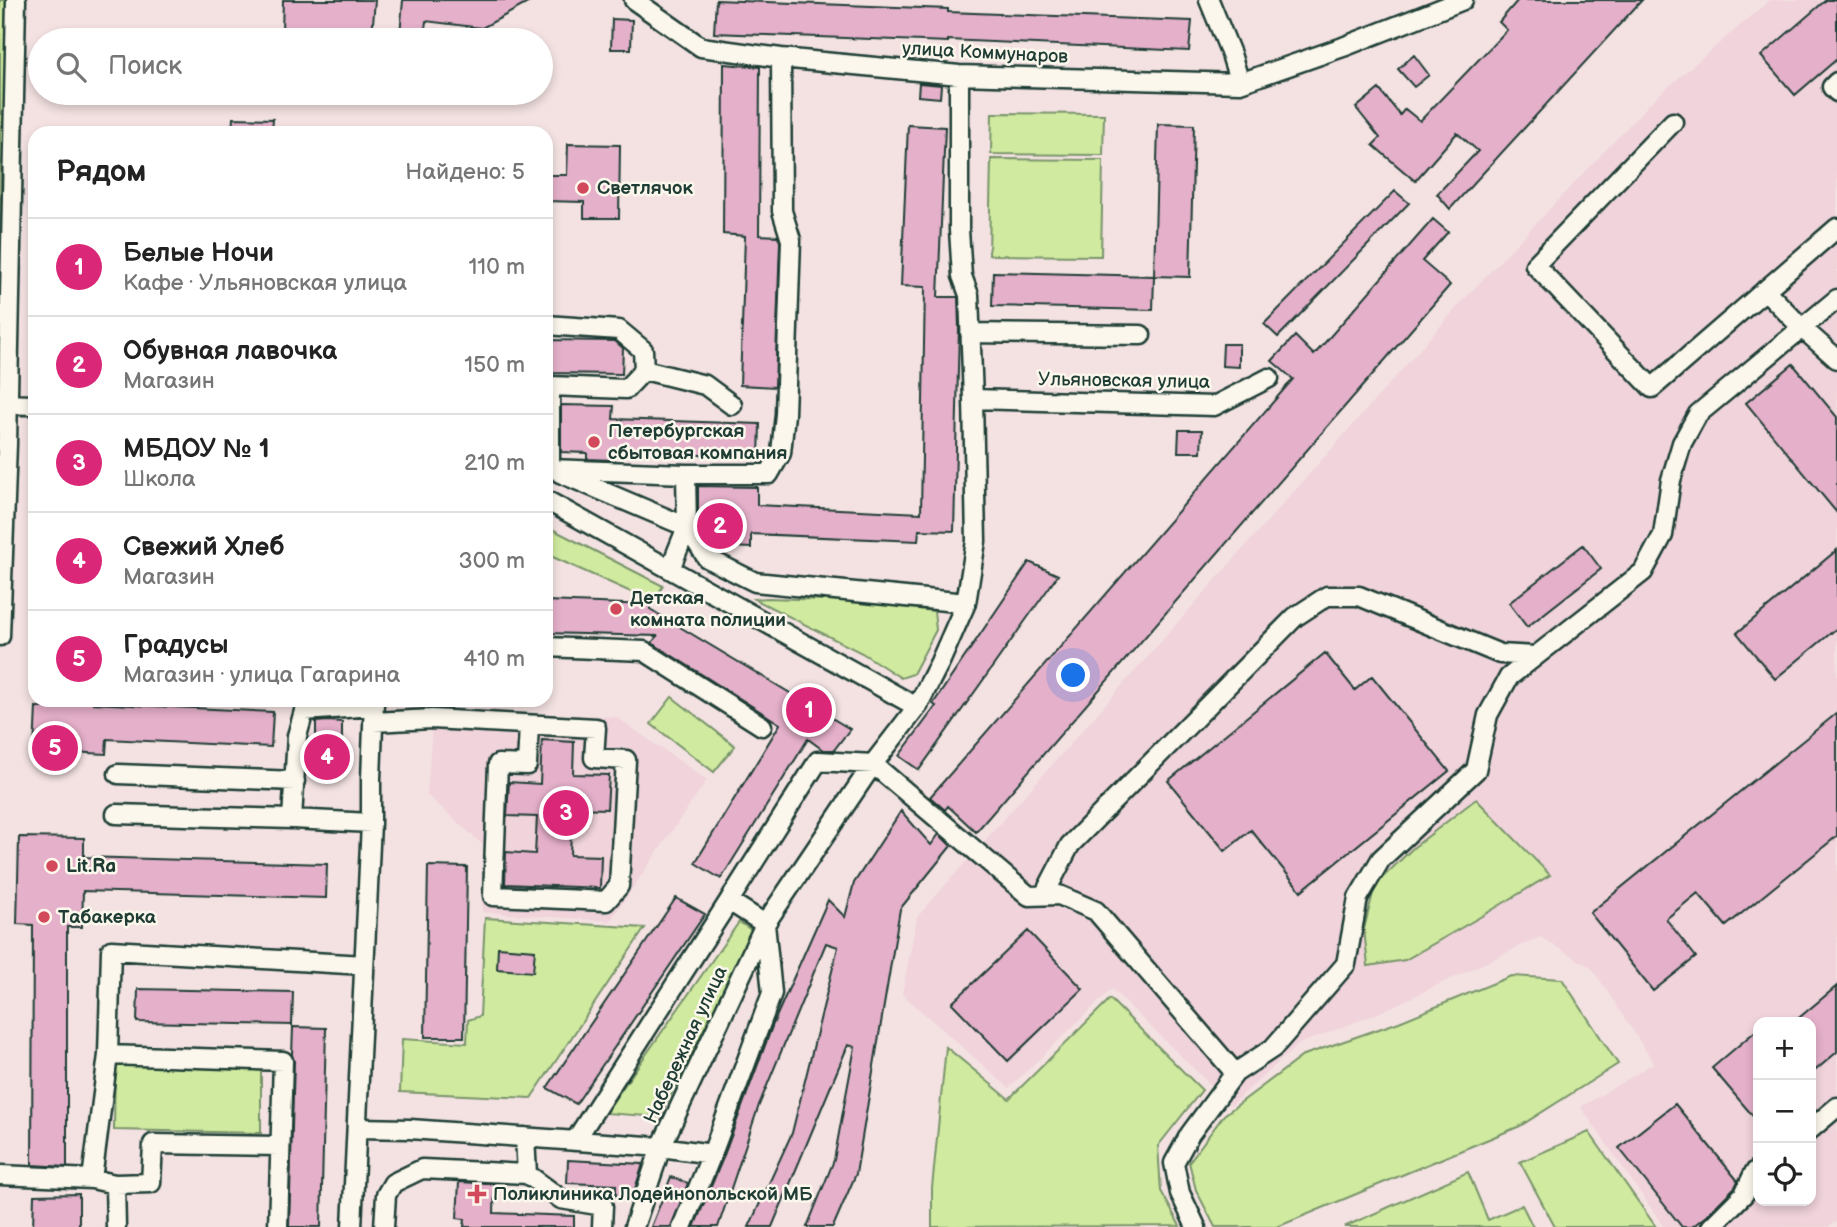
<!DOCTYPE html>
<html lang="ru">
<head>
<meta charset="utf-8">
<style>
  body { margin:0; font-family:"Balsamiq Sans",sans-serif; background:#f6f6f6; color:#222 }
  .controls { position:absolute; right:21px; bottom:21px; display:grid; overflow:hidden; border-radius:14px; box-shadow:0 4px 10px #0003 }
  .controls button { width:63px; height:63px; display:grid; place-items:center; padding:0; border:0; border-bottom:2px solid #e0e0e0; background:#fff; color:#222; font:35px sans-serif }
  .you { position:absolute; left:1074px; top:676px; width:24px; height:24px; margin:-18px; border:5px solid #fff; border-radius:50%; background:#1a73e8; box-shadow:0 0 0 10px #1a73e833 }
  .badge { display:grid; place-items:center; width:46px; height:46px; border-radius:50%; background:#db2777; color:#fff; font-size:23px; font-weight:700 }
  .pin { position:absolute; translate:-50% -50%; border:4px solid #fff; box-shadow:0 2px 7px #0006 }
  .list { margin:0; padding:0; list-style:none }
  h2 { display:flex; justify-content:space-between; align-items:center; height:91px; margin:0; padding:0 28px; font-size:30px }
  h2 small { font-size:23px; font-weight:400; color:#767676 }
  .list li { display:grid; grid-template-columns:46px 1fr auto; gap:21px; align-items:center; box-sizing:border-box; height:98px; padding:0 28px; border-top:2px solid #e0e0e0 }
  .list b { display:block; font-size:26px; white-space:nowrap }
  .list p { margin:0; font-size:23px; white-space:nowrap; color:#767676 }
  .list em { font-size:23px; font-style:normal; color:#767676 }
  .icon { flex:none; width:38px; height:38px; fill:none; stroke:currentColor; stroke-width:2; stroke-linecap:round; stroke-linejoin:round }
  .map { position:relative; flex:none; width:1837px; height:1227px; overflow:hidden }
  .search { position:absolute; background:#fff; box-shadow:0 4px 10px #0003; left:28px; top:28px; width:525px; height:77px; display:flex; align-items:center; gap:18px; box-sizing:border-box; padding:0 24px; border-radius:38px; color:#767676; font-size:26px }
  .panel { position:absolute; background:#fff; box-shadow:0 4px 10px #0003; left:28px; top:126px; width:525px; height:581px; border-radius:21px }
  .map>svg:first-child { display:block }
</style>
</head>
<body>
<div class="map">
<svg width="1837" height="1227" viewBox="0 0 1837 1227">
  <rect width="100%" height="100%" fill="#f4e2e2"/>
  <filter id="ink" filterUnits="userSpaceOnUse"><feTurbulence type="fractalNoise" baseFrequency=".0143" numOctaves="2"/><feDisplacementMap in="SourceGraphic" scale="14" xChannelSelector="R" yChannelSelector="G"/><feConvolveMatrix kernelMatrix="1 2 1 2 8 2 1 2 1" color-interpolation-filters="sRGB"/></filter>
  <g filter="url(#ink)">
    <path fill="#f0d3db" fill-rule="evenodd" d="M1770,0H1837V1221L1828,1227H1664L1581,1107L1654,1063L1592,968L1540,937L1376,1014L1299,1044L1231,1105L1112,989L1009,1088L902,994L917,917L1467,296L1655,98ZM1758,1022H1811V1201H1758Z
      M433,711L616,717L707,780L610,921L482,912L483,845L427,795Z"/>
    <path fill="#d0eaa0" stroke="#78946a" stroke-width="2" d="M0,0H8L0,309Z
      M992,113L1104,114L1103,155L991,154Z
      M991,159L1103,160L1101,256L989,255Z
      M546,526L663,586L653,602L546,554Z
      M768,598L854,601L934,611L936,630L913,674L901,678L862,653L754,599Z
      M672,697L735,746L714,772L651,724Z
      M1476,799L1550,875L1487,913L1405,960L1368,966L1364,929L1375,885L1413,848Z
      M485,918L645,928L531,1098L400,1092L402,1039L467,1043L468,1020L480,1016Z
      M739,922L753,931L660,1117L605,1113Z
      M1511,976L1562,979L1618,1064L1520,1126L1277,1227H1215L1196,1190L1189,1162L1224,1115L1304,1055L1399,1022Z
      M1110,999L1202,1090L1158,1146L1161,1191L1180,1226L932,1227V1188L946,1047L1009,1099Z
      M115,1058L261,1062V1133L114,1130Z
      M1589,1132L1656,1227H1555L1520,1162Z
      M1468,1172L1488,1220L1522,1205L1533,1227H1344Z"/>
    <path fill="#e5b0ca" stroke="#1f3d34" stroke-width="2" d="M283,0H375L372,35L282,30Z
      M403,0H533L482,28L426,21L424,37L400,35Z
      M716,0L948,9V12L1192,21L1189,51L948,40V42L714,33Z
      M1518,0H1642L1450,209L1437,194L1478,151L1457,133L1415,181L1373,145L1380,138L1356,108L1379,89L1400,115L1405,109L1420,121L1507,30L1499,22Z
      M1826,0H1837V59L1795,95L1761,56Z
      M612,19L632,20L631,49H611Z
      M1414,55L1429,75L1414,87L1398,69Z
      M724,64L760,67L759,235L778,236L780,242L775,387L740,385L745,236L723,234Z
      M919,83L941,85L940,98L918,96Z
      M233,118L273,119L272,133H232Z
      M1158,124L1194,125L1190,277L1154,276Z
      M908,125L945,127L938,297H958L959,328L954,531L919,530L918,541L751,534V548L732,547L730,536L705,534L698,524V486L757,487V505L921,513L925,287L901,286Z
      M568,144L620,145L619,218H584V202L546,201V175H567Z
      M1395,191L1409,203L1278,337L1264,324Z
      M1433,219L1448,232L1422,261L1450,285L976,832L948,806L945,810L930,797L1293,379L1272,361L1295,336L1314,355Z
      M993,272L1154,276L1153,310L992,306Z
      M546,340L615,341L623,348L622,374L546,373Z
      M1223,344H1239V367L1222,366Z
      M1793,364L1837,417V513L1746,403Z
      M561,405L614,406L613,419L760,424L759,457L613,452V460L587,459V453L561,452Z
      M1179,430H1202L1201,452H1178Z
      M1583,545L1601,569L1527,627L1509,603Z
      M1837,550V628L1775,679L1737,633Z
      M1029,562L1058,575L919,770L899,756L936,706L933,704Z
      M546,601L650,605V609L850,729L834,750H823L808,739L721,879L695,863L780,724L652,643L657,636L546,633Z
      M1325,653L1355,690L1372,676L1449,771L1301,891L1251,830L1225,851L1168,781Z
      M55,700H93V703L273,712L271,747L107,739L106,754L34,750L36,707L55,708Z
      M1837,713V836L1726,926L1698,893L1666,919L1696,957L1653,991L1590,913Z
      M328,721L342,722V748H337V762H316V722Z
      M542,740L574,742L573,774L609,775L607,809L572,808L570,855L601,856L600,888L505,884L506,852L535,854L537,817L507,816L509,782L540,784Z
      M901,811L931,845L939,834L951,846L900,909L856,1174L833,1227H807L834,1160L855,1047L848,1045L772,1227H749L792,1133L838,947L826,943L759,1105L718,1227H694L723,1158L773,1024L828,900L845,917L854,883Z
      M19,837L84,838V857L327,864L326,898L83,891L82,927H67V1167L32,1165L33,925L17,924Z
      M428,866L467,867L464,1037H425Z
      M676,898L705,914L576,1104L547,1088Z
      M1028,931L1083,989L1008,1061L952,1003Z
      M498,947L535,950L533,972L497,969Z
      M1837,986V1052L1811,1074V1022H1794Z
      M138,989L293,992L292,1025L137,1022Z
      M293,1027L326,1028L321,1227H289L294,1061L292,1055Z
      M1758,1029V1122L1712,1068Z
      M1675,1104L1738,1181L1735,1187L1706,1216L1692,1227H1682L1619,1148Z
      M568,1160L643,1164L632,1198L616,1197V1185L567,1183Z
      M671,1177L688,1183L671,1227H651Z
      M459,1182L495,1184L494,1213L574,1216V1227H464L465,1219L457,1218Z
      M79,1194V1227H33L34,1195Z"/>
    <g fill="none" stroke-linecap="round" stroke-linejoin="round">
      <g stroke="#1f3d34" stroke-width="23">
        <path id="minor" d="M634,0L701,47L781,58L959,75L1240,83L1343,47L1463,0
          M1209,0L1231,54L1240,83
          M1837,82L1832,87L1837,92
          M1673,122L1535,265L1652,388L1837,228
          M1765,290L1802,328L1837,359
          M546,325L619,330L643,350L644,370
          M970,333L1141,335
          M546,386H550V469L686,474L687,527L707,558L755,582L966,603
          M550,386L626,389L644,370L705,385L732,405
          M973,399L1214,406L1269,378
          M0,404L35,405
          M560,473L687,527L670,569
          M686,474H769L781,453L785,414L791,240L782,211L781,58
          M546,500L917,707
          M0,636L7,444L16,0
          M546,647L644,651L762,726
          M373,722L432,719L596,728L594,758L626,760L619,886L606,901L493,896L498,764L527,765L529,725
          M118,774L295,781
          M116,814L292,819
          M371,823L292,819L297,736L304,711L374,706
          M1044,895L1070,845L1295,617L1327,596H1359L1500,654L1536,656
          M729,901L818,761L873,764L1029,896L1059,895L1096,911L1235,1073
          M108,1055L283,1061L278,1227
          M357,1128L410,1129L661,1147L765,924L873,764L917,707L940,662L966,603L976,541L973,399L969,295L962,276L959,230V75
          M1811,1129L1837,1107
          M525,1137L527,1174
          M575,1141L729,901L765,924L772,993L712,1154
          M0,1175L92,1179L115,1184L151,1183L153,1144L280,1146
          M92,1179L108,1055L111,950L364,965
          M115,1184L116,1227
          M352,1227L371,823V779L374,700
          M384,1227L386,1195L393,1183L422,1169L527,1174L561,1199L603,1206L602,1227
          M634,1227L661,1147L712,1154L682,1227
          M1196,1227L1180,1193L1174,1163L1190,1134L1235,1073L1273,1048L1346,964L1358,898L1381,859L1476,770L1488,715L1509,677L1643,572L1663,535L1671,480L1682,443L1698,414L1837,299
          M1711,1227L1744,1194L1754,1173L1758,1169"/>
      </g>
      <use href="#minor" stroke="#fbf7ec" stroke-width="18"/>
    </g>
  </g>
  <g fill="#d1495b" stroke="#fbf7ec" stroke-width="2.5">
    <circle cx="583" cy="188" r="7"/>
    <circle cx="594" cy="442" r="7"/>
    <circle cx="616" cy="609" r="7"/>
    <circle cx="52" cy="866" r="7"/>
    <circle cx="44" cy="917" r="7"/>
    <path d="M473.5 1183.5h7v7h7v7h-7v7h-7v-7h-7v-7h7z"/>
  </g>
  <g text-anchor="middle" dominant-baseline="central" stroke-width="5" stroke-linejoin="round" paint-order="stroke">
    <g font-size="19" fill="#1f3d34" stroke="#fbf7ec">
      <text transform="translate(985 53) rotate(3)">улица Коммунаров</text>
      <text transform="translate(1124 381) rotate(1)">Ульяновская улица</text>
      <text transform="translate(686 1045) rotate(-65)">Набережная улица</text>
    </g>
    <g font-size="19" font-weight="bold" fill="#1f3d34" stroke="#fbf7ec" text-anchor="start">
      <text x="597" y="188">Светлячок</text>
      <text x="608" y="431">Петербургская<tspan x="608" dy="22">сбытовая компания</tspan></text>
      <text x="630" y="598">Детская<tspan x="630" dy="22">комната полиции</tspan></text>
      <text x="66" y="866">Lit.Ra</text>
      <text x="58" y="917">Табакерка</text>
      <text x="493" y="1194">Поликлиника Лодейнопольской МБ</text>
    </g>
  </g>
</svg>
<div class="controls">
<button>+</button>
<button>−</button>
<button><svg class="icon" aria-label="locate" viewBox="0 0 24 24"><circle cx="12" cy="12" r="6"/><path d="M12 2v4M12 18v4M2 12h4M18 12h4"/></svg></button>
</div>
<div class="you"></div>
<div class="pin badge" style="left:809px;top:710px">1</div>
<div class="pin badge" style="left:720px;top:526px">2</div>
<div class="pin badge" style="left:566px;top:813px">3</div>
<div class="pin badge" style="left:327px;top:757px">4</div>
<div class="pin badge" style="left:55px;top:748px">5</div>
<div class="search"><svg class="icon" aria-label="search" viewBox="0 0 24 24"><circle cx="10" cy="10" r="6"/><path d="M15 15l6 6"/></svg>Поиск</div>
<section class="panel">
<h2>Рядом<small>Найдено: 5</small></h2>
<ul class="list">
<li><span class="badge">1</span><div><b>Белые Ночи</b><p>Кафе · Ульяновская улица</p></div><em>110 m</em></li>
<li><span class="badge">2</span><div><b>Обувная лавочка</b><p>Магазин</p></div><em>150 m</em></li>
<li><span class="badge">3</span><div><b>МБДОУ № 1</b><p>Школа</p></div><em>210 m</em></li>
<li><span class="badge">4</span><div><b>Свежий Хлеб</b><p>Магазин</p></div><em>300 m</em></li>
<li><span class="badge">5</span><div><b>Градусы</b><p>Магазин · улица Гагарина</p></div><em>410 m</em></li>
</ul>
</section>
</div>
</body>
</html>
